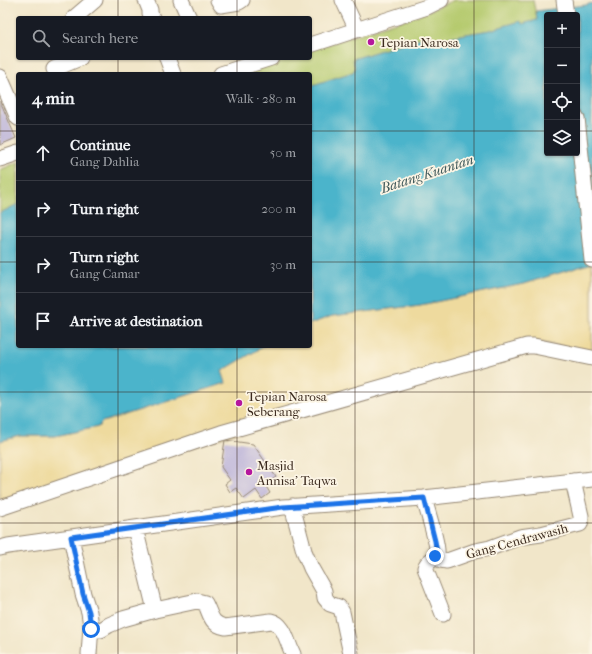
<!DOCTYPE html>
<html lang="en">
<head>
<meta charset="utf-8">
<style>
  body { margin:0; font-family:"IM FELL French Canon",serif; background:#242831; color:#f1f3f6 }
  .controls { position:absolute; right:12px; top:12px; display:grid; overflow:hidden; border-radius:4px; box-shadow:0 1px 3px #0004 }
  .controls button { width:36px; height:36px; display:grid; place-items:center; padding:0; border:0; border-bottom:1px solid #363941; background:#171b24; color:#f1f3f6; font:20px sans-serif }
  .stop { position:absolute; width:12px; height:12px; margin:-9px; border:3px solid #1a73e8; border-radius:50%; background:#fff }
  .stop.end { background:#1a73e8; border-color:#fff; box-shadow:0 1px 4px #0008 }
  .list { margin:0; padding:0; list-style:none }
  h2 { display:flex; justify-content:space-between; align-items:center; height:52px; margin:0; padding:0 16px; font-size:17px }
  h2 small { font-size:13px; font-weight:400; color:#9ea1a6 }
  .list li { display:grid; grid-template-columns:26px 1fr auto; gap:12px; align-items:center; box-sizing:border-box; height:56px; padding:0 16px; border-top:1px solid #363941 }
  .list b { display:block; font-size:15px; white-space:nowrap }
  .list p { margin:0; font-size:13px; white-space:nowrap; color:#9ea1a6 }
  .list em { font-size:13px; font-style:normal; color:#9ea1a6 }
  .icon { flex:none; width:22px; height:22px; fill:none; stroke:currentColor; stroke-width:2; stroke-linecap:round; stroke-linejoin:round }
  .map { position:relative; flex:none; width:592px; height:654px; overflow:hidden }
  .search { position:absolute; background:#171b24; box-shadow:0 1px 3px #0004; left:16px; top:16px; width:296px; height:44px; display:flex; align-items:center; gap:10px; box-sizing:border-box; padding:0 14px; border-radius:4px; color:#9ea1a6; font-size:15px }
  .panel { position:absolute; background:#171b24; box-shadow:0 1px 3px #0004; left:16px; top:72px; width:296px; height:276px; border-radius:4px }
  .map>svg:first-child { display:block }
</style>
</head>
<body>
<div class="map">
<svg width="592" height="654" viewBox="0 0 592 654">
  <rect width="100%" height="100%" fill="#fcf5e5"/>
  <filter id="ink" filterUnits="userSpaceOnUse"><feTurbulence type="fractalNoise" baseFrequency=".025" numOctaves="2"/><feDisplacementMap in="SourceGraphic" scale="8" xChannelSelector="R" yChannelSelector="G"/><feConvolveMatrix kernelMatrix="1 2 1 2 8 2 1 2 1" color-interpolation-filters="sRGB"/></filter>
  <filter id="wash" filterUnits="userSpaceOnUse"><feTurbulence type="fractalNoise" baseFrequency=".012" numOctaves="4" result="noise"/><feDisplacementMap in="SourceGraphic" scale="16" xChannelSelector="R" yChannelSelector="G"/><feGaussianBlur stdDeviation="0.9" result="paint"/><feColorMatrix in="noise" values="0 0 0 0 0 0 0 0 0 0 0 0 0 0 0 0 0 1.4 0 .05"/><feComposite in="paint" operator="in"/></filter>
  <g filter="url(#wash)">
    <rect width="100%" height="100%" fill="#f1e6c9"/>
    <path fill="#b5ca6e" stroke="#787a46" d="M454,0H533L537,20L522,24L521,21L490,30L449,37V40L427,44L424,37L353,59L355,69L353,72L310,86V74H234L285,58H310V50L421,14Z
      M18,162V204L0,213V170Z"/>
    <path fill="#eeda9e" stroke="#94825e" d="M592,263V352L533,341L0,507V441L20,436H55L98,427L102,422L226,383L222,371L264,346H310V324L332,316L420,305L523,284Z"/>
    <path fill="#4cb4cb" stroke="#446f74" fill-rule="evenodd" d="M592,3V263L523,284L420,305L332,316L310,324V86L353,72L355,69L353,59L424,37L427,43L449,40V37L490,30L521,21L522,24L537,20L536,11L586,5ZM547,15H577V153H547Z
      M18,204V346H264L222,371L226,383L102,422L98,427L55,436H20L0,441V213Z"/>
    <g id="blocks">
      <path fill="#b6add8" d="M0,101L16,138L0,145Z
        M225,440L253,444L276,477L265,485L270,493L262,499L256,490L244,499L236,488L230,492L225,484L230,480L221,467Z"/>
    </g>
  </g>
  <g filter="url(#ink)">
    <use href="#blocks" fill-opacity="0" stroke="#968874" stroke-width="1"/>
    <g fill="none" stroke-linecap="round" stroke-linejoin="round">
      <g stroke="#968874" stroke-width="17">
        <path id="minor" d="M146,0L150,10V13L152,18
          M181,0L189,18
          M218,0L221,5L239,2L242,0
          M343,0L357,30
          M564,0L566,15
          M74,18L95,0
          M310,45L427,7L441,0
          M167,58L173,74
          M54,69L80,58
          M221,74L271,58
          M0,77L18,118
          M577,118L592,260
          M0,159L18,153
          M424,498C426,507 439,547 437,554C435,560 427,560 425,568L443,614
          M292,506L304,551L311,568L324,591L325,598L330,604L339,607L342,612L351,654
          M0,508L221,433L527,346H534L592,358
          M135,528L155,610
          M71,537L83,594L89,612L91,626L89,654
          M0,548L8,546L283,507L424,498L592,479
          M435,556L441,560L447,561L475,551L490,548L520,537L541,534L580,524L581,520V516L573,481
          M91,629L101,630L109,625L123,619L155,610L197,601L205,603C211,614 210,624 225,627L271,621C285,624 287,643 293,654"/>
      </g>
      <use href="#minor" stroke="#fff" stroke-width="15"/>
    </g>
  </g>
  <g fill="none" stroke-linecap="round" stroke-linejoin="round" filter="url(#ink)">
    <path stroke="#1a73e8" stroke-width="5" d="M91,629L89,612L83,594L71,537L283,507L424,498L435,541L437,553L435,556"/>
  </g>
  <path fill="none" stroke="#3b2a1e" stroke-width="1" stroke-opacity="0.55" d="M118,0V18M237,0V18M355,0V654M474,0V654M118,58V74M237,58V74M0,131H18M310,131H547M577,131H592M0,262H18M310,262H592M118,346V654M237,346V654M0,392H592M0,523H592"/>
  <g fill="#b5179e" stroke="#fcf5e5" stroke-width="1.5">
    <circle cx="371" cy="42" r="4"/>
    <circle cx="239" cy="403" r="4"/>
    <circle cx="249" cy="472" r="4"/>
  </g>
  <g text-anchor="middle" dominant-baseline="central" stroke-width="3.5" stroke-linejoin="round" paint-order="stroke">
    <g font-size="13" fill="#3b2a1e" stroke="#fcf5e5" text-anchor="start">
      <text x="379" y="42">Tepian Narosa</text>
      <text x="247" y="396">Tepian Narosa<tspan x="247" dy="15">Seberang</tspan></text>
      <text x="257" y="465">Masjid<tspan x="257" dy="15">Annisa' Taqwa</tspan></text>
    </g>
    <g font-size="13" fill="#3b2a1e" stroke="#fcf5e5">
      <text transform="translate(517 541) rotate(-15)">Gang Cendrawasih</text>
    </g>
    <g font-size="14" font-style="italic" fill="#415a5b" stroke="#fcf5e5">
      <text transform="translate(427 174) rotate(-18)">Batang Kuantan</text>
    </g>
  </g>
</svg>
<div class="controls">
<button>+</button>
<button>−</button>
<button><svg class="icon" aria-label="locate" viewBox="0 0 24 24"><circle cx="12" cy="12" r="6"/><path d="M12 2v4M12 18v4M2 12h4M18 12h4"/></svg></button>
<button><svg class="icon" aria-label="layers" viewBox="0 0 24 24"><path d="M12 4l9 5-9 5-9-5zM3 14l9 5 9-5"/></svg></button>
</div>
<div class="stop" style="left:91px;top:629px"></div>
<div class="stop end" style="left:435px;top:556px"></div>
<div class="search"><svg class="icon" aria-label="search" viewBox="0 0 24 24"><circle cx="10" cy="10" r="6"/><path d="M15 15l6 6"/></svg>Search here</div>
<section class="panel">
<h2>4 min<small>Walk · 280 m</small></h2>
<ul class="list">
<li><svg class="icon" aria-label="ahead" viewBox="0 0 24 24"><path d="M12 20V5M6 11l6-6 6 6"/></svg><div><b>Continue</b><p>Gang Dahlia</p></div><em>50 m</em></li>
<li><svg class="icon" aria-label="right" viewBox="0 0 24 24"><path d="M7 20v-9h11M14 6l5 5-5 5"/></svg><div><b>Turn right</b></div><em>200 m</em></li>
<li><svg class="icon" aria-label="right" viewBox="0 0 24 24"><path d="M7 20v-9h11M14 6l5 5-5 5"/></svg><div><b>Turn right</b><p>Gang Camar</p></div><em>30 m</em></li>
<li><svg class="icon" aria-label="arrive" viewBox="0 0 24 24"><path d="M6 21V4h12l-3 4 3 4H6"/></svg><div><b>Arrive at destination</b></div></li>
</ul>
</section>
</div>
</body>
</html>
